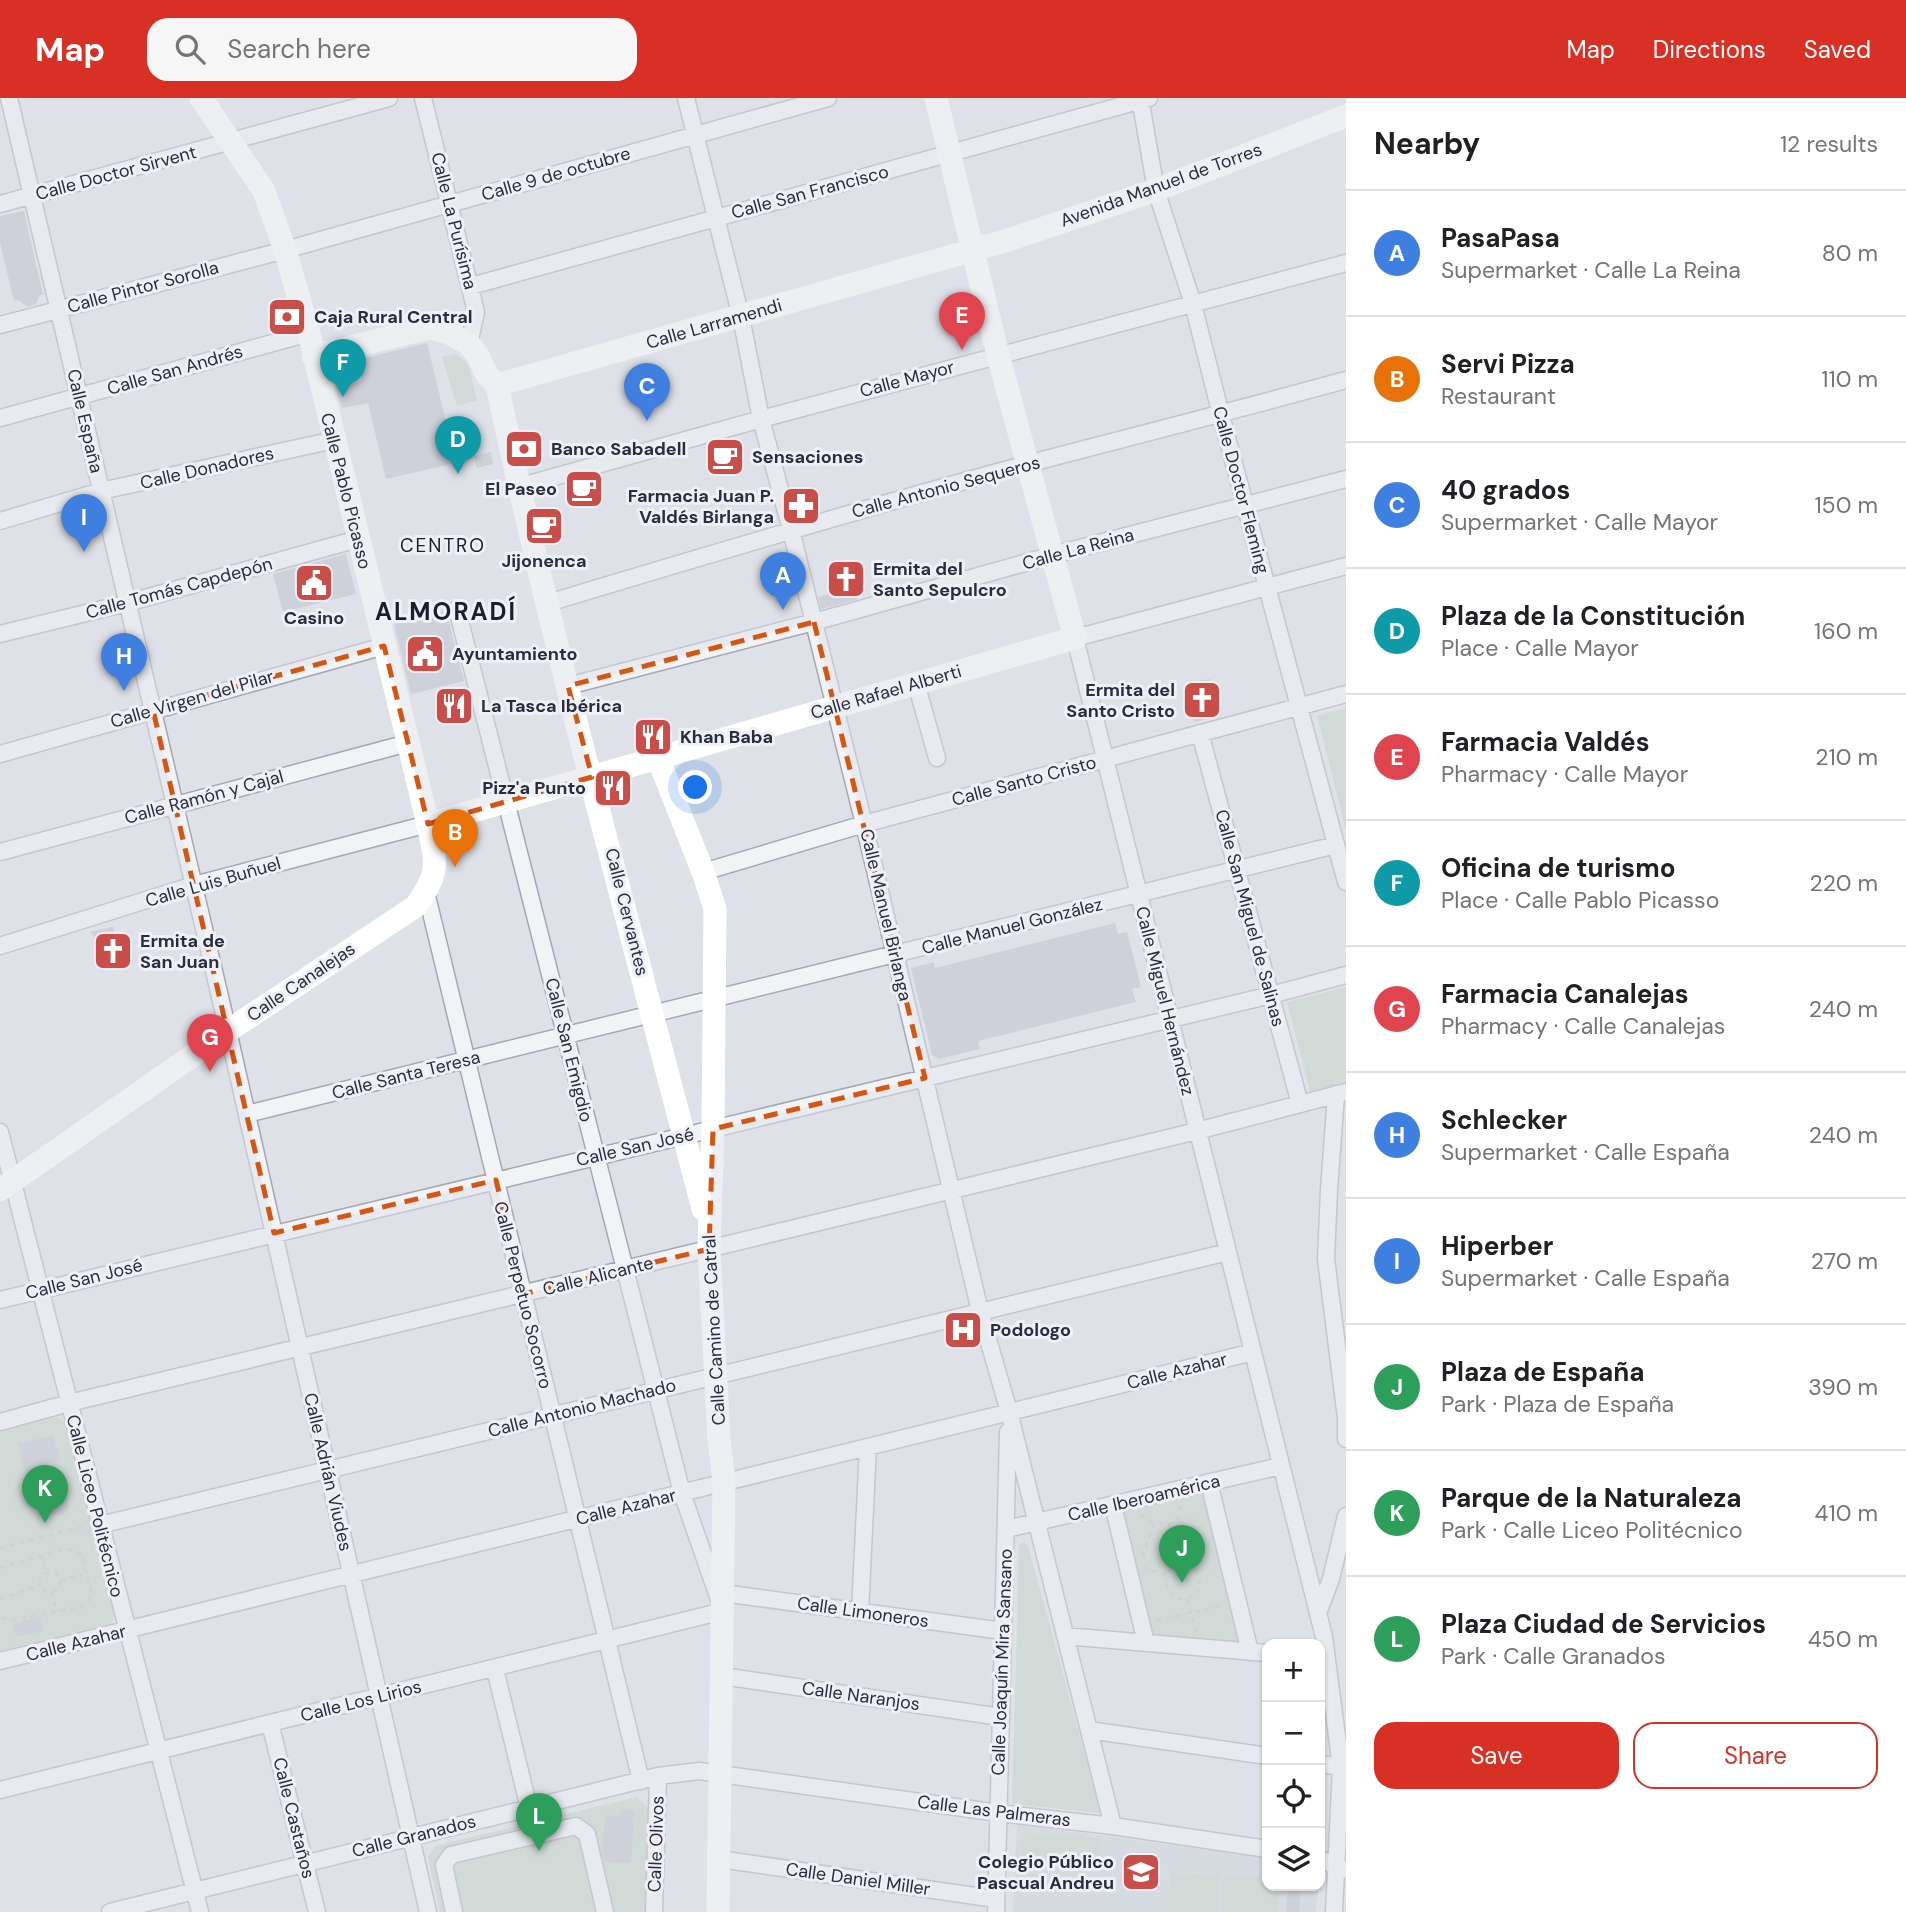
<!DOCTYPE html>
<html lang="en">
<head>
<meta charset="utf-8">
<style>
  body { margin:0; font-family:"DM Sans",sans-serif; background:#f6f6f6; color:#202124 }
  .controls { position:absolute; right:21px; bottom:21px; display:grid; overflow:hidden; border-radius:14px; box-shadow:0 2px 5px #0004 }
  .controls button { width:63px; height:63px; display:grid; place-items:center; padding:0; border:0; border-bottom:2px solid #e0e0e0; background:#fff; color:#202124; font:35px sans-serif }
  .you { position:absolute; left:696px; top:690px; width:24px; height:24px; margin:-18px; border:5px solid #fff; border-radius:50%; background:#1a73e8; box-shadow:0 0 0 10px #1a73e833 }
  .badge { display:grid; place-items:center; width:46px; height:46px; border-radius:50%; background:#d93025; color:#fff; font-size:23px; font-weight:700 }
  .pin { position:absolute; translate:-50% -58px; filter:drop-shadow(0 2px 4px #0008) }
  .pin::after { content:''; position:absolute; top:37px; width:24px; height:21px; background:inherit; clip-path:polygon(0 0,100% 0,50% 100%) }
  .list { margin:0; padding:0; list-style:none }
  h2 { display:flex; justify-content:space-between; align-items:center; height:91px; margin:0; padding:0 28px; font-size:30px }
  h2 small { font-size:23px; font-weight:400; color:#757577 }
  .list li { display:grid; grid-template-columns:46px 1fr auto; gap:21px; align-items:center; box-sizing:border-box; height:126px; padding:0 28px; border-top:2px solid #e0e0e0 }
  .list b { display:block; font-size:26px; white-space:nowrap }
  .list p { margin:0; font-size:23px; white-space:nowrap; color:#757577 }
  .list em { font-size:23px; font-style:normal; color:#757577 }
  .actions { display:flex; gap:14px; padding:21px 28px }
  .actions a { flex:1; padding:16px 0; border:2px solid #d93025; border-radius:21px; text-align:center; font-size:24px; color:#d93025 }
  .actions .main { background:#d93025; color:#fff }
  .icon { flex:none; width:38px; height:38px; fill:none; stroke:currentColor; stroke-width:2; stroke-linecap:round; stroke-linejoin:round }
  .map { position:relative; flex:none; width:1346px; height:1814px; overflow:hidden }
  header { display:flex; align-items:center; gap:42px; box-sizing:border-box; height:98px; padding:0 35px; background:#d93025; color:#fff }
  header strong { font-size:33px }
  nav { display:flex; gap:38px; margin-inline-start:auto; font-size:24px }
  .search { width:490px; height:63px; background:#f6f6f6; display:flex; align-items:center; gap:18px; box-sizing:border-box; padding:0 24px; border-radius:21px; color:#757577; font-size:26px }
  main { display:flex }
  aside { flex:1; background:#fff }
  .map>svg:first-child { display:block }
</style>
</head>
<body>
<header>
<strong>Map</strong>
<div class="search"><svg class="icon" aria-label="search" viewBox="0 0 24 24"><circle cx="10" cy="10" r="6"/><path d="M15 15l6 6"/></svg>Search here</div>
<nav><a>Map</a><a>Directions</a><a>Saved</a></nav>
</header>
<main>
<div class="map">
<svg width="1346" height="1814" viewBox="0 0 1346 1814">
  <rect width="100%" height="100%" fill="#dfe1e8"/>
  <path fill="#cdd0da" d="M1017,1726L1267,1760V1788H1317L1316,1814H1013Z"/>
  <path fill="#c2d1c1" d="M456,256L468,266L477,302L457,308L442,259Z
    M1346,610V732L1317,618Z
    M1346,889V985L1310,993L1287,904Z
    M56,1319L65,1324L115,1517L111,1526L0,1553V1333Z
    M1196,1394L1204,1399L1241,1542L1236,1548L1157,1541L1150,1537L1123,1420L1126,1412Z
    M1023,1444L1028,1448L1101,1715L1012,1706L1019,1447Z
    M637,1699L649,1711L646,1814H440L428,1759L435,1748Z
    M1024,1735L1101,1740L1100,1766L1022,1762Z
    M1170,1775L1219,1777L1217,1814H1168Z
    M1225,1777L1267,1779V1788H1279L1278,1814H1224Z"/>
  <path fill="#babcc7" d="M24,113L43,197H40L36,206L28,209L18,202L14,203L0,145V118Z
    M427,245L456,365L386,381L368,305L342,310L336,289L362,283L357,262Z
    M491,354L493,366L477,370L474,358Z
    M346,456L356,496L283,514L273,476Z
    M849,466L858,501L821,511L818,499L842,493L836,469Z
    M446,513L464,583L411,596L394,526Z
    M1210,581L1217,619L1194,624L1186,585Z
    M1115,825L1118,836L1127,834L1141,889L1132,891L1136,904L978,943L980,951L939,961L932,957L911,870L934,864L935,870Z
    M113,829L124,873L90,834Z
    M53,1337L60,1362L48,1365L50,1373L26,1379L18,1346Z
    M58,1395L67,1400L69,1410L62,1417H52L45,1408L48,1399Z
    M41,1519L44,1533L16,1539L13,1525Z
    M628,1711L634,1715L631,1765L604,1764L602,1755L605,1717L619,1718L620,1712Z
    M1288,1788H1301L1299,1814H1286Z"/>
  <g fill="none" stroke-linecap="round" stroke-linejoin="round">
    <g stroke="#a5a7b2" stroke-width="19">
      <path id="street" d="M9,0L228,933L428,1814
        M423,0L476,214L469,246
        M686,0L741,219L761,321L791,432L864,726L980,1213L1009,1314L1113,1728
        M1140,0L1156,92L1193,206L1221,317L1346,784
        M0,106L389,0
        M471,188L1149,0
        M0,227L285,152L828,0
        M0,320L309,235
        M511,391L761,321L1346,165
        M0,423L101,393L334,342
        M548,505C707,457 867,409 1027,366C1134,338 1240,311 1346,282
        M0,536L127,505L358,441
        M916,585L937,660
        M568,588L814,524L1053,457L1346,381
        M1200,635L1300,1006
        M0,656L384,548
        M0,754L408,645
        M703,774L864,726L1346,596
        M426,794L641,1683
        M0,848L194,787L428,726
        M1336,996L1329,1092L1326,1161L1346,1320V1341
        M247,1016L1336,747
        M0,1034L200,1814
        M0,1202L1271,897L1346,877
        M0,1324L69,1305L1197,1033L1346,994
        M1209,1384L1250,1554
        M1113,1407L1146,1545
        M100,1427L1228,1154
        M1006,1431L1281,1368
        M723,1495L1003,1533
        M860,1514L868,1349
        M1318,1515L1331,1481L1346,1418
        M1065,1538L1267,1555
        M0,1563L1253,1254
        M495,1571L529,1710
        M722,1578L1001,1619
        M270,1625L317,1814
        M1089,1632L1267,1658
        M1320,1666L1341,1669
        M0,1692L723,1513L682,1395L457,511
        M719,1761L996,1801
        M1320,1761L1344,1772
        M110,1814L658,1678L699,1673L999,1715L1113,1728L1267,1751
        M454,1814L444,1767L451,1757L576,1728L587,1736L605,1814
        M654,1814L658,1678
        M996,1814L1008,1334
        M1334,1814L1341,1669L1324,1539L1075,540L1346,468"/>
    </g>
    <path stroke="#babcc2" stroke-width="2.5" stroke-dasharray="5 5" stroke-linecap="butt" d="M1140,1416L1152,1424L1169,1426L1179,1419L1180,1407
      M1169,1426L1179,1467
      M0,1450L86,1428
      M41,1458L47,1474
      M1142,1458L1155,1425
      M1185,1467L1206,1443
      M1166 1484a17 17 0 1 1 34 0a17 17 0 1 1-34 0Z
      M1143,1469L1166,1477
      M0,1470L65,1451L75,1452L81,1456L92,1497L88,1504L81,1509L12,1522L0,1520
      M40 1484a10 10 0 1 1 20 0a10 10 0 1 1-20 0Z
      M60,1483L86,1475
      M52,1494L56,1514
      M0,1501L41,1487
      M1187,1501L1196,1535
      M1156,1523L1224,1507"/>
    <use href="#street" stroke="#f2f3f6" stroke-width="16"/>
    <path stroke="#fff" stroke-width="23" d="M313,258L429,230L449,235L469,246L477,256L487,277L497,287
      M497,287L1005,143L1156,92L1346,18
      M497,287C556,564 632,837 703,1111
      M658,660L703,774L715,811L713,1031L709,1151L719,1341L724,1384L718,1814
      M428,726L1075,540L998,257L936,0
      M0,1092L228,933L416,808C441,772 436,767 428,726L309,235L285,152L264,93L201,0"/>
  </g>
  <path d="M0 0H1346V1814H0ZM814,524L925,980L713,1031L709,1151L523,1196L496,1082L274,1135L153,612L384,548L428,726L592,679L568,588Z" fill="#dfe1e8" fill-opacity=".55" fill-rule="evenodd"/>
  <path fill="none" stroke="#d55511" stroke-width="5" stroke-dasharray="14 9" stroke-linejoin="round" d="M814,524L925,980L713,1031L709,1151L523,1196L496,1082L274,1135L153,612L384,548L428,726L592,679L568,588Z"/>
  <defs>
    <g id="bank-square" transform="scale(2.0125)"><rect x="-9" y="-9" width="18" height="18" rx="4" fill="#c94e49" stroke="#eff0f6"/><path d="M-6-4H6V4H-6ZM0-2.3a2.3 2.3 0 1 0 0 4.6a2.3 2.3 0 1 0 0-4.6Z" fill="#fff"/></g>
    <g id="cafe-square" transform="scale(2.0125)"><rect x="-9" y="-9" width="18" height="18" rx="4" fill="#c94e49" stroke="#eff0f6"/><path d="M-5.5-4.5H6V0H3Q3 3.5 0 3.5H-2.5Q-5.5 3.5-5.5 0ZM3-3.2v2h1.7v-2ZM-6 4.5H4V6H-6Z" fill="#fff"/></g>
    <g id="pharmacy-square" transform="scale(2.0125)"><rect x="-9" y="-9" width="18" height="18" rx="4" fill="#c94e49" stroke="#eff0f6"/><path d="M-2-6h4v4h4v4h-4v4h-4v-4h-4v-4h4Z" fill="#fff"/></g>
    <g id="church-square" transform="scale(2.0125)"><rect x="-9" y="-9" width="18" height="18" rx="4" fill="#c94e49" stroke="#eff0f6"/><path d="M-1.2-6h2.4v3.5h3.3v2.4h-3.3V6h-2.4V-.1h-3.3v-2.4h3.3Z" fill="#fff"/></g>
    <g id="civic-square" transform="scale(2.0125)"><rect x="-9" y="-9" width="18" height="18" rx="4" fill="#c94e49" stroke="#eff0f6"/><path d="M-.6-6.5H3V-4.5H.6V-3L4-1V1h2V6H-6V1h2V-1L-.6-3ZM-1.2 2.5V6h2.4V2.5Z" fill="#fff"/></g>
    <g id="restaurant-square" transform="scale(2.0125)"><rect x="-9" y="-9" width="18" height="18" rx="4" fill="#c94e49" stroke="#eff0f6"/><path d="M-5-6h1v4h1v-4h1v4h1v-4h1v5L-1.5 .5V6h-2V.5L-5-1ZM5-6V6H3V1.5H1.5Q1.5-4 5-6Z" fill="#fff"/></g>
    <g id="hospital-square" transform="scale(2.0125)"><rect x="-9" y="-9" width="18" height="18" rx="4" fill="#c94e49" stroke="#eff0f6"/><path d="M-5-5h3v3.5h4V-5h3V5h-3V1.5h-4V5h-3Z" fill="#fff"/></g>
    <g id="school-square" transform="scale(2.0125)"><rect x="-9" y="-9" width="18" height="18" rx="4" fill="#c94e49" stroke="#eff0f6"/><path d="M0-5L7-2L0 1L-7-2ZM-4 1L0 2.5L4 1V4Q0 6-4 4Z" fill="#fff"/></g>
  </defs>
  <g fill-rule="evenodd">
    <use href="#bank-square" x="287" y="219"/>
    <use href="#bank-square" x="524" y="351"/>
    <use href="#cafe-square" x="725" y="359"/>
    <use href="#cafe-square" x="584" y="391"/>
    <use href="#pharmacy-square" x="801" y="408"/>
    <use href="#cafe-square" x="544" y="428"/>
    <use href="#church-square" x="846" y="481"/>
    <use href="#civic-square" x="314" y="485"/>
    <use href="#civic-square" x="425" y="556"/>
    <use href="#church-square" x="1202" y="602"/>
    <use href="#restaurant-square" x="454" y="608"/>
    <use href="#restaurant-square" x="653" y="639"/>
    <use href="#restaurant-square" x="613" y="690"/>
    <use href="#church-square" x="113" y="853"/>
    <use href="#hospital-square" x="963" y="1232"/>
    <use href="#school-square" x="1141" y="1774"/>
  </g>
  <g text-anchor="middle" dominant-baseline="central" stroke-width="6" stroke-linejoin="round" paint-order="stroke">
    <g font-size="18" fill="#292d3e" stroke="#eff0f6">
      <text transform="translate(116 75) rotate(-15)">Calle Doctor Sirvent</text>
      <text transform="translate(556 76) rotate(-16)">Calle 9 de octubre</text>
      <text transform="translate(1161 87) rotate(-20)">Avenida Manuel de Torres</text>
      <text transform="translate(810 94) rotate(-15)">Calle San Francisco</text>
      <text transform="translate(454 123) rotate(76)">Calle La Purísima</text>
      <text transform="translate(143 189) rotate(-15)">Calle Pintor Sorolla</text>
      <text transform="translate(714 226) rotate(-16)">Calle Larramendi</text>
      <text transform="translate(175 272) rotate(-16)">Calle San Andrés</text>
      <text transform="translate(907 281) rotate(-15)">Calle Mayor</text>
      <text transform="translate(85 323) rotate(77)">Calle España</text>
      <text transform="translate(207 370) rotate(-13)">Calle Donadores</text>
      <text transform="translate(946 389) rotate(-15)">Calle Antonio Sequeros</text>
      <text transform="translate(1241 392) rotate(75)">Calle Doctor Fleming</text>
      <text transform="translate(346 393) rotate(76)">Calle Pablo Picasso</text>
      <text transform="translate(1078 451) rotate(-15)">Calle La Reina</text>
      <text transform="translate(179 490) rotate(-15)">Calle Tomás Capdepón</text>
      <text transform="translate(886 594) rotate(-16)">Calle Rafael Alberti</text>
      <text transform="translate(192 601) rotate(-16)">Calle Virgen del Pilar</text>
      <text transform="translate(1024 683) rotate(-15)">Calle Santo Cristo</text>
      <text transform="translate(204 699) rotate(-15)">Calle Ramón y Cajal</text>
      <text transform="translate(213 784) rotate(-16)">Calle Luis Buñuel</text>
      <text transform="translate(627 814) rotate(76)">Calle Cervantes</text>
      <text transform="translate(886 817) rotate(77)">Calle Manuel Birlanga</text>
      <text transform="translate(1250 820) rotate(75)">Calle San Miguel de Salinas</text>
      <text transform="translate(1012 828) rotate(-14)">Calle Manuel González</text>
      <text transform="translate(301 884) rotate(-34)">Calle Canalejas</text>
      <text transform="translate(1165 903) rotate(76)">Calle Miguel Hernández</text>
      <text transform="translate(569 952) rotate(76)">Calle San Emigdio</text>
      <text transform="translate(406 977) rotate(-14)">Calle Santa Teresa</text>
      <text transform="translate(635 1049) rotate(-13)">Calle San José</text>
      <text transform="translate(598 1178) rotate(-14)">Calle Alicante</text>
      <text transform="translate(84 1181) rotate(-14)">Calle San José</text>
      <text transform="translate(523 1197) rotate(76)">Calle Perpetuo Socorro</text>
      <text transform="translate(714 1232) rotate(-93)">Calle Camino de Catral</text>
      <text transform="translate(1177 1273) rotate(-14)">Calle Azahar</text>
      <text transform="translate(582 1310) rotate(-14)">Calle Antonio Machado</text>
      <text transform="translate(328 1374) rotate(77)">Calle Adrián Viudes</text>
      <text transform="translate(1144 1400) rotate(-13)">Calle Iberoamérica</text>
      <text transform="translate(95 1408) rotate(76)">Calle Liceo Politécnico</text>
      <text transform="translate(626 1409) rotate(-14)">Calle Azahar</text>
      <text transform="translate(863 1514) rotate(8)">Calle Limoneros</text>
      <text transform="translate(76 1545) rotate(-14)">Calle Azahar</text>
      <text transform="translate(1002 1564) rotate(-88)">Calle Joaquín Mira Sansano</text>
      <text transform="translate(861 1598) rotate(8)">Calle Naranjos</text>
      <text transform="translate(361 1603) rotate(-14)">Calle Los Lirios</text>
      <text transform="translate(994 1713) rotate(7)">Calle Las Palmeras</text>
      <text transform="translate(294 1720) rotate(76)">Calle Castaños</text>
      <text transform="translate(414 1738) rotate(-14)">Calle Granados</text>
      <text transform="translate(656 1746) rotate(-88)">Calle Olivos</text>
      <text transform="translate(858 1781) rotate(8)">Calle Daniel Miller</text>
    </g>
    <g font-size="18" font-weight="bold" fill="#292d3e" stroke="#eff0f6" text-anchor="start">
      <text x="314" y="219">Caja Rural Central</text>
      <text x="551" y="351">Banco Sabadell</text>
      <text x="752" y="359">Sensaciones</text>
      <text x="557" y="391" text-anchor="end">El Paseo</text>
      <text x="774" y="398" text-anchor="end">Farmacia Juan P.<tspan x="774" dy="21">Valdés Birlanga</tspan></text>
      <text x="544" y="463" text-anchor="middle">Jijonenca</text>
      <text x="873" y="471">Ermita del<tspan x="873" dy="21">Santo Sepulcro</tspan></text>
      <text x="314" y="520" text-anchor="middle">Casino</text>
      <text x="452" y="556">Ayuntamiento</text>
      <text x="1175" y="592" text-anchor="end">Ermita del<tspan x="1175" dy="21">Santo Cristo</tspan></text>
      <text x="481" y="608">La Tasca Ibérica</text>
      <text x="680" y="639">Khan Baba</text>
      <text x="586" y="690" text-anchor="end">Pizz'a Punto</text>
      <text x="140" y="843">Ermita de<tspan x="140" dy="21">San Juan</tspan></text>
      <text x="990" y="1232">Podologo</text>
      <text x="1114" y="1764" text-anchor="end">Colegio Público<tspan x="1114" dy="21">Pascual Andreu</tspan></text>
    </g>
    <g font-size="19" letter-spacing="2" fill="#1b1e2f" stroke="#eff0f6">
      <text x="443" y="447">CENTRO</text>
    </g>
    <g font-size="24" font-weight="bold" letter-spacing="2" fill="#1b1e2f" stroke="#eff0f6">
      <text x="446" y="513">ALMORADÍ</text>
    </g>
  </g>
</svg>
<div class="controls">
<button>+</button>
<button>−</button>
<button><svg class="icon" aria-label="locate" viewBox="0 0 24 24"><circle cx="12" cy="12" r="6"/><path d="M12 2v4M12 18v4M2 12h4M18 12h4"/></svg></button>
<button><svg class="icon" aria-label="layers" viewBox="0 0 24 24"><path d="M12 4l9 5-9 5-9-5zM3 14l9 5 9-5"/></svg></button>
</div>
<div class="you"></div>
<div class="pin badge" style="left:783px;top:512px;background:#3f7fe0">A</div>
<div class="pin badge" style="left:455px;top:769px;background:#e8710a">B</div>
<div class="pin badge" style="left:647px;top:323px;background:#3f7fe0">C</div>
<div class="pin badge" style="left:458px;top:376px;background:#0f9aa8">D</div>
<div class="pin badge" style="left:962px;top:252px;background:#e0444e">E</div>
<div class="pin badge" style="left:343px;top:299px;background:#0f9aa8">F</div>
<div class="pin badge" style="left:210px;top:974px;background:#e0444e">G</div>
<div class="pin badge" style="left:124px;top:593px;background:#3f7fe0">H</div>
<div class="pin badge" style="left:84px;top:454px;background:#3f7fe0">I</div>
<div class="pin badge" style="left:1182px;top:1485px;background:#2e9e5b">J</div>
<div class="pin badge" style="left:45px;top:1425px;background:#2e9e5b">K</div>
<div class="pin badge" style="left:539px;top:1753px;background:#2e9e5b">L</div>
</div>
<aside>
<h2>Nearby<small>12 results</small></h2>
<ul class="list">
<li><span class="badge" style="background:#3f7fe0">A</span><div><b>PasaPasa</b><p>Supermarket · Calle La Reina</p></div><em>80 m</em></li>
<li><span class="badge" style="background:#e8710a">B</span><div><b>Servi Pizza</b><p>Restaurant</p></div><em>110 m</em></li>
<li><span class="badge" style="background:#3f7fe0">C</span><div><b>40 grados</b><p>Supermarket · Calle Mayor</p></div><em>150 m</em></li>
<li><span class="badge" style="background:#0f9aa8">D</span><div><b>Plaza de la Constitución</b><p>Place · Calle Mayor</p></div><em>160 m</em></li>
<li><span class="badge" style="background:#e0444e">E</span><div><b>Farmacia Valdés</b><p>Pharmacy · Calle Mayor</p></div><em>210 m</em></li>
<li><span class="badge" style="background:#0f9aa8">F</span><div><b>Oficina de turismo</b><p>Place · Calle Pablo Picasso</p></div><em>220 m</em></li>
<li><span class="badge" style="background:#e0444e">G</span><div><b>Farmacia Canalejas</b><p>Pharmacy · Calle Canalejas</p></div><em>240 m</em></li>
<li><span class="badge" style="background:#3f7fe0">H</span><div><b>Schlecker</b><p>Supermarket · Calle España</p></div><em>240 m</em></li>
<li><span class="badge" style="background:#3f7fe0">I</span><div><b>Hiperber</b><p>Supermarket · Calle España</p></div><em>270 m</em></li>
<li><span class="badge" style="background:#2e9e5b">J</span><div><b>Plaza de España</b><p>Park · Plaza de España</p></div><em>390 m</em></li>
<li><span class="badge" style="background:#2e9e5b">K</span><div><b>Parque de la Naturaleza</b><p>Park · Calle Liceo Politécnico</p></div><em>410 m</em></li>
<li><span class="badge" style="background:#2e9e5b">L</span><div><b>Plaza Ciudad de Servicios</b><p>Park · Calle Granados</p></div><em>450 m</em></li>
</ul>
<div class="actions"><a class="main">Save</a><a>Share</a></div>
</aside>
</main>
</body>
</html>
